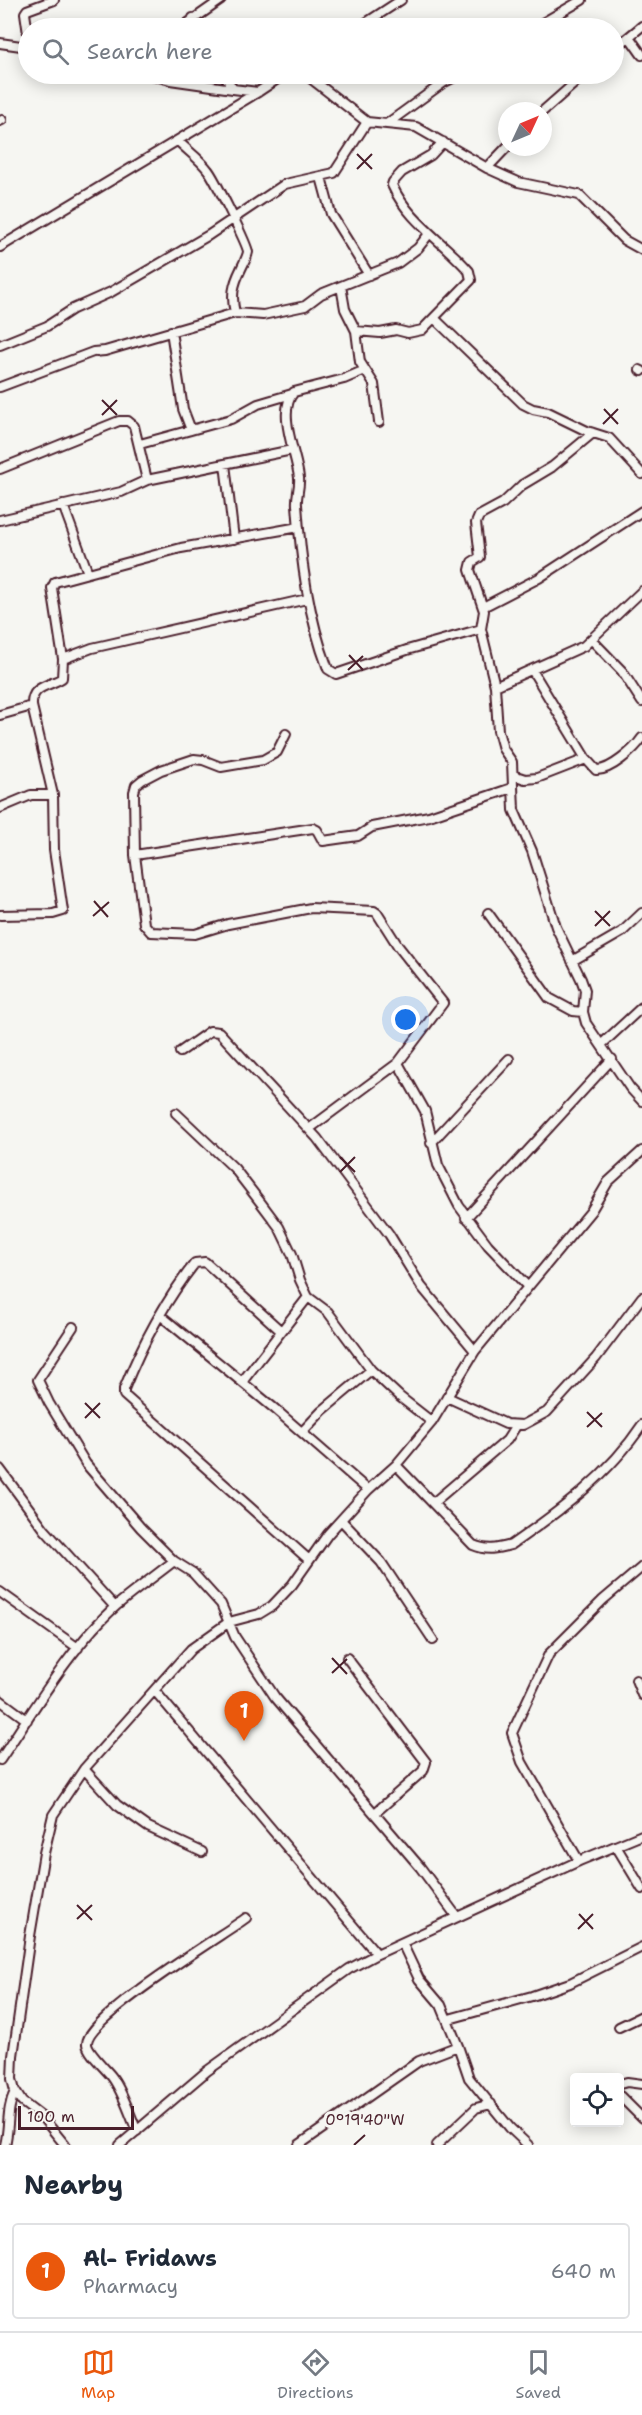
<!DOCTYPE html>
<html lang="en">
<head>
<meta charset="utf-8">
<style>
  body { margin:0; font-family:"Shantell Sans",sans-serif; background:#f2f2f3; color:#1f2937 }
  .controls { position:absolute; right:18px; bottom:18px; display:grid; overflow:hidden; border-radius:6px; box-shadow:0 3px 15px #0003 }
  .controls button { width:54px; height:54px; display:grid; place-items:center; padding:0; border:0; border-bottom:2px solid #e0e1e3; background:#fff; color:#1f2937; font:30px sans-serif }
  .compass { position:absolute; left:498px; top:102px; width:54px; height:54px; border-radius:50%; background:#fff; box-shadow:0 3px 15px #0003; rotate:46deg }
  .scale { position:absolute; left:18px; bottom:15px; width:116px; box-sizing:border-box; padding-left:6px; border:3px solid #4a1f2b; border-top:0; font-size:16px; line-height:21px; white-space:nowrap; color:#4a1f2b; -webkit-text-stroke:4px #f6f6f2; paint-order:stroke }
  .you { position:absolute; left:406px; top:1020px; width:21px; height:21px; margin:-15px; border:4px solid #fff; border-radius:50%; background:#1a73e8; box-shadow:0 0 0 9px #1a73e833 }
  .badge { display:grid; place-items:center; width:39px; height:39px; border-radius:50%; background:#ea580c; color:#fff; font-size:20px; font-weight:700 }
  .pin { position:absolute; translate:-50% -50px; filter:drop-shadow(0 2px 3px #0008) }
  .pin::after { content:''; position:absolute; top:32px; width:21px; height:18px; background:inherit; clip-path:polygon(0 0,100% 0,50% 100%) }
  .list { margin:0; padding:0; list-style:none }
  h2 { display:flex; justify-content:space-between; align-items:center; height:78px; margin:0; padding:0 24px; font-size:26px }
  h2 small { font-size:20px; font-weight:400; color:#747a83 }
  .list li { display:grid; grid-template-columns:39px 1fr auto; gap:18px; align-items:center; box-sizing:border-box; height:96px; margin:0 12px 12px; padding:0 12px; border:2px solid #e0e1e3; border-radius:6px }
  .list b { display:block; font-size:22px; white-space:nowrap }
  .list p { margin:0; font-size:20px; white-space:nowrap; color:#747a83 }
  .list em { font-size:20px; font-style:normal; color:#747a83 }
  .icon { flex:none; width:33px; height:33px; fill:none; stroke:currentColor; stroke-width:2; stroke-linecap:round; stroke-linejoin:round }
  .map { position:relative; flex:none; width:642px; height:2145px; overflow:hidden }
  .search { position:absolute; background:#fff; box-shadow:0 3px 15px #0003; left:18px; right:18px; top:18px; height:66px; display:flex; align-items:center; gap:15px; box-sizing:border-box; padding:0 21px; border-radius:33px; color:#747a83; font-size:22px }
  .sheet { height:186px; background:#fff }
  nav { display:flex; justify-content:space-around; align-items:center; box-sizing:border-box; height:84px; border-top:2px solid #e0e1e3; background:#fff; font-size:16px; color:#747a83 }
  nav a { display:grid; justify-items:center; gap:3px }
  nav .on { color:#ea580c }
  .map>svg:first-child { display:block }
</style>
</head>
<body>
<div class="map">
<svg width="642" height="2145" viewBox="0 0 642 2145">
  <rect width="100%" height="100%" fill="#f6f6f2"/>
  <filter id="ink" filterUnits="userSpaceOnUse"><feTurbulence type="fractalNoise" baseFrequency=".0167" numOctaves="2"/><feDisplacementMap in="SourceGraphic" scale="12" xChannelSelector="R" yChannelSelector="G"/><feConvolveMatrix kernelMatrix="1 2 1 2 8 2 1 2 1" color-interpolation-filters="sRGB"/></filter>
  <g filter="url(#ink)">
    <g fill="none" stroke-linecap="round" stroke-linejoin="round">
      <g stroke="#4a1f2b" stroke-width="12">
        <path id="minor" d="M193,18L199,28
          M181,28L221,0
          M358,28L401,0
          M534,28L582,0
          M28,34L25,13L27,10L54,0
          M630,38L642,55
          M0,43L28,47
          M614,49L642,26
          M148,74L170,80L233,89
          M224,74L233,89L258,92
          M305,74L367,122L416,127L487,168L518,182L579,195L624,240L642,250
          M543,111L585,74
          M0,121L2,120
          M388,123L443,83L461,74
          M178,141C188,151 200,159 208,170C214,177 248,246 248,252C247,258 243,264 241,269C233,285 231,296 235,313L263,315L305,306L321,294L398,263L418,248L429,234
          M487,168L507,147
          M321,177L331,214L369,275
          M0,247L258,92L285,74
          M341,286L345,309L356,331L360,362L374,384L379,422
          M434,318L523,404L533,409L548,412L587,431L609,438L642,474
          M171,331L183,409L191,430
          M356,331L380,333L396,330L408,333L422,330L471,280L469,271C444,242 408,221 392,185L393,182L402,172L431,155L443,142
          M0,345L47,326L73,309L111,292L209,235L285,184L334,173L367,122
          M365,370L344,379L294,392C276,412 297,455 299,478C300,487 296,496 297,505C301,561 308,616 328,669L336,674L407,650L481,629
          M640,370L642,371
          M0,387L93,352L105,351L235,313
          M593,433L552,467L522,485L503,503L479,516L476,523L480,557L472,562L470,570L484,611L481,629L495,686L498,731L503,749L512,762L514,810L532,851L556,927L581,979L585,990L583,1012L586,1023L630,1088L642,1101
          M140,444L231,419L258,404L292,394
          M225,464L234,539
          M0,469L119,421H128L134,426L147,480
          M63,505L88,573
          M0,520L121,492L147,480L292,450
          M483,607L539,578L642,511
          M592,640L622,671L642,702
          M63,659L52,588L55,582L181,548L299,527
          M532,670L586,759L596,770C610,771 634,750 642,738
          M495,686L584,646L642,591
          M0,715L32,706C31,685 48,687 62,678L63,659L92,648L307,599
          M513,775L525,779L537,778L586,759
          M0,808L31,795H53
          M135,855L313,828L317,830L323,841L358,836L372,827L429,816L512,788
          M488,913L549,998L573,1011L583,1012
          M0,915L53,914L63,911L54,850L53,795L32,706
          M572,961L622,932L642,913
          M602,1044L642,1007
          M180,1052L210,1031L219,1032L317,1138L389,1234L421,1286L475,1351
          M176,1113L234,1168L261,1203L279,1227L292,1254L300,1280L308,1297L328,1312L371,1370L400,1397L432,1422
          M309,1129L398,1063
          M431,1143L509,1059
          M466,1218L612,1059
          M528,1287L591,1211L608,1182L642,1151
          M160,1315L275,1409L368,1490
          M73,1327L38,1380L49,1403L86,1464L141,1528L174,1561L193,1573L221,1604L235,1637L275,1697L420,1867L457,1917
          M281,1331L205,1262L195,1263C165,1301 142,1344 124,1389V1395L308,1559
          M242,1382L308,1297
          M447,1397L506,1424L523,1425L547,1412L596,1358L642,1297
          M302,1432L322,1411L371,1370
          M396,1465L473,1545C487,1551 496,1549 511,1545C560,1511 609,1475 642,1425
          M0,1469L45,1530L115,1607
          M433,1503L507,1440L516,1426
          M341,1520L381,1562L433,1640
          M0,1592L78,1648
          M347,1658L426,1762L423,1771L375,1813
          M636,1680L642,1695
          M155,1691L377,1954
          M0,1700L27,1720
          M0,1760C33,1711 72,1645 116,1606C135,1590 155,1576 174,1561
          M84,1769L117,1805L148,1827L202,1852
          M616,1846L642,1889
          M579,1861L522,1762L512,1733L549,1654L603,1600L642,1567
          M402,1943L419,1979L441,2005L458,2046
          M449,2019L532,1996L570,1983L642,1947
          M619,2027L642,2016
          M620,2084L627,2082L642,2084
          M620,2096L642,2118
          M137,2131C129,2113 123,2092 112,2077C106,2069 88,2053 87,2044C85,2018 221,1936 246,1918
          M5,2145C10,2125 6,2110 15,2091
          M65,2145L43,2118L22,2102L15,2091L12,2079L13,2056L30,1936L44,1853L53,1815L84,1769L191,1649L229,1622L259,1614L272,1606L292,1585L328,1534L368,1490L396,1465L432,1422L475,1351L528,1287L488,1245L459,1206L438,1165L425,1111L398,1063L443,1003L398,946L377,913L374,911L311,908L228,924L195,934L151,932L144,924L135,855L134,792L136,785L142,780L161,770L194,759L203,760L221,767L263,760L277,752L286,734
          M120,2145L207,2071L349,1969L377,1954L579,1861L642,1835
          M299,2145L419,2061L458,2046L469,2078L510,2128L528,2145
          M437,2145L476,2108L491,2104"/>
      </g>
      <use href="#minor" stroke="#f6f6f2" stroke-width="8"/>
    </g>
  </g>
  <path fill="none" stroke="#4a1f2b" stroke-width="2" d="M357,154L372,169M357,169L372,154M102,400L117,415M604,409L618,424M102,415L117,400M603,424L618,409M349,655L363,670M348,670L363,656M94,901L108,917M595,911L610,926M93,916L109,902M595,926L610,911M340,1157L355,1172M340,1172L355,1157M85,1403L100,1418M587,1412L602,1427M85,1418L100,1403M587,1427L602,1413M332,1658L347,1674M332,1673L347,1659M77,1905L92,1920M579,1914L593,1929M77,1919L92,1905M578,1929L593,1914M354,2145L365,2135"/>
  <g font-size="15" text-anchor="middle" fill="#4a1f2b" stroke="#f6f6f2" stroke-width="6" stroke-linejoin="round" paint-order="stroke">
    <text x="365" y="2125">0°19'40"W</text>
  </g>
</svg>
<div class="controls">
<button><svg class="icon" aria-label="locate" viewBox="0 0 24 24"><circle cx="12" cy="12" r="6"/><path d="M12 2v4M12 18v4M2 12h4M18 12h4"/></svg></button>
</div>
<svg class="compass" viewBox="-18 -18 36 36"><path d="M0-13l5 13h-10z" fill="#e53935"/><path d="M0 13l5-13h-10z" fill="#747a83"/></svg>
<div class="scale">100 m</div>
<div class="you"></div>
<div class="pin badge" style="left:244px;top:1741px">1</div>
<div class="search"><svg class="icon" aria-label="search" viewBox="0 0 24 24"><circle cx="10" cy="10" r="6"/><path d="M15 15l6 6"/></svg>Search here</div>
</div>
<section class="sheet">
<h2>Nearby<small></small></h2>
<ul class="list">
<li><span class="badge">1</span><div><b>Al- Fridaws</b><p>Pharmacy</p></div><em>640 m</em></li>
</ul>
</section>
<nav>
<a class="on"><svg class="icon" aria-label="map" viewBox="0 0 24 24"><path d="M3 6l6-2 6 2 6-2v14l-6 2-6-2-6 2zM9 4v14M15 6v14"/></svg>Map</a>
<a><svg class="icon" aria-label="directions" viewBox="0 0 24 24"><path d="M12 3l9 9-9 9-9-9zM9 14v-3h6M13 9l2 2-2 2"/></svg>Directions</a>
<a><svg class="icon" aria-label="saved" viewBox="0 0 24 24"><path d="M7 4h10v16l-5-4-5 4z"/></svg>Saved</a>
</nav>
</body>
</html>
